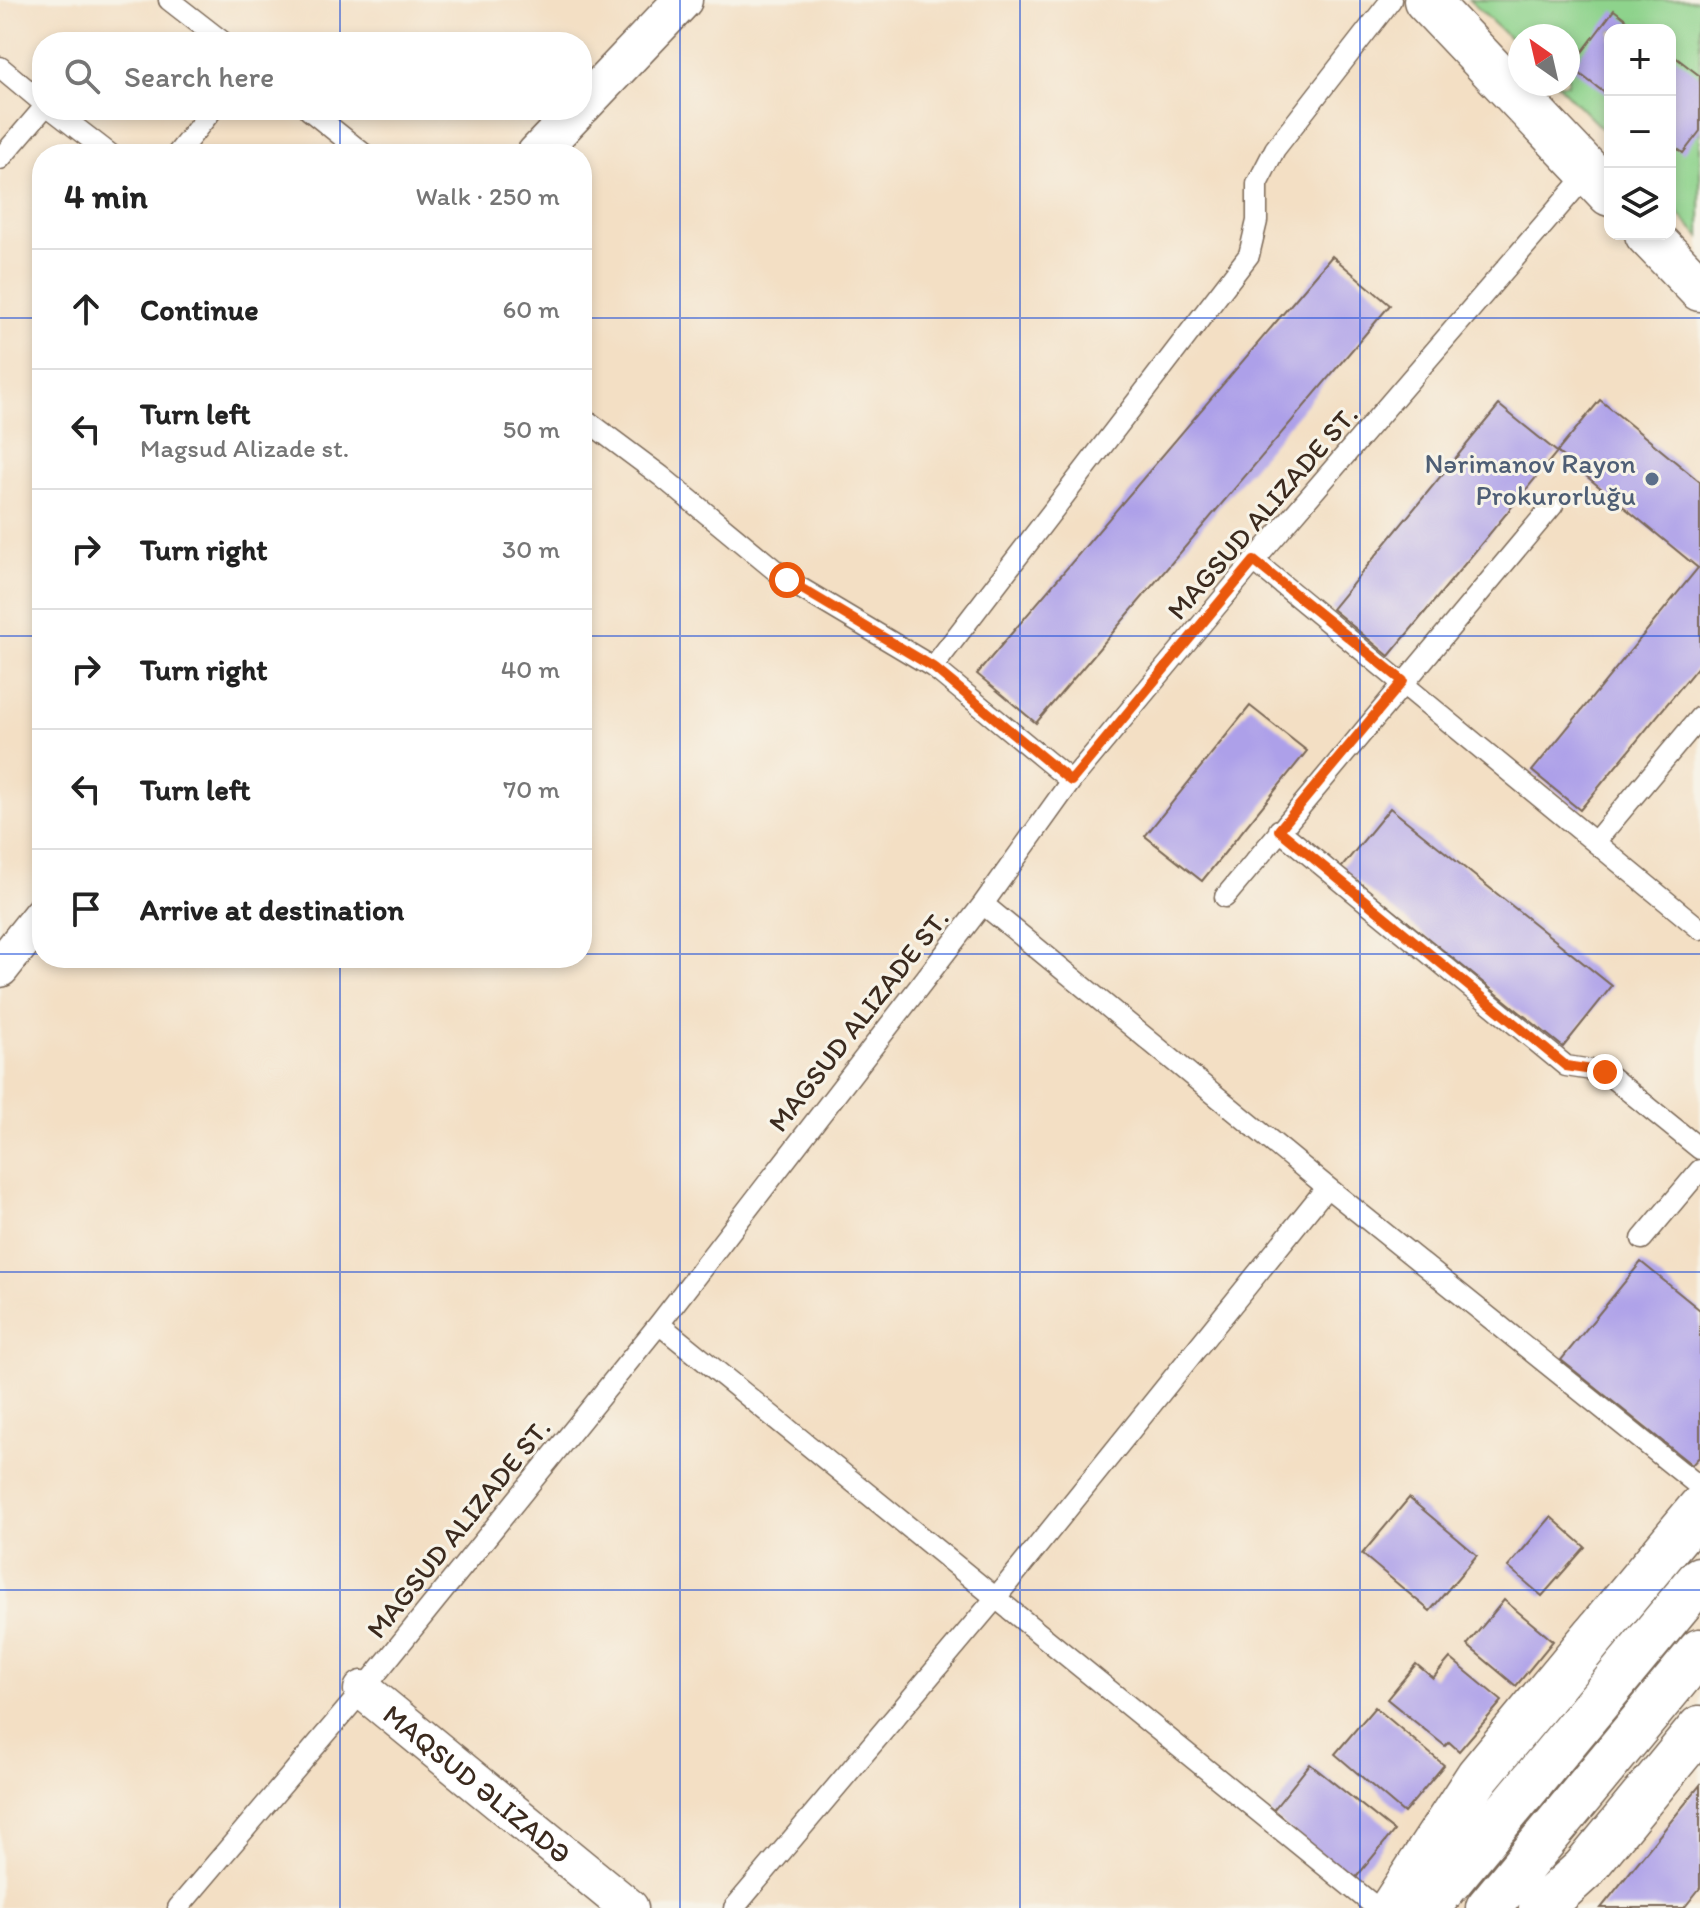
<!DOCTYPE html>
<html lang="en">
<head>
<meta charset="utf-8">
<style>
  body { margin:0; font-family:Itim,sans-serif; background:#f2f2f2; color:#222 }
  .controls { position:absolute; right:24px; top:24px; display:grid; overflow:hidden; border-radius:16px; box-shadow:0 4px 12px #0003 }
  .controls button { width:72px; height:72px; display:grid; place-items:center; padding:0; border:0; border-bottom:2px solid #e0e0e0; background:#fff; color:#222; font:40px sans-serif }
  .compass { position:absolute; left:1508px; top:24px; width:72px; height:72px; border-radius:50%; background:#fff; box-shadow:0 4px 12px #0003; rotate:326deg }
  .stop { position:absolute; width:24px; height:24px; margin:-18px; border:6px solid #ea580c; border-radius:50%; background:#fff }
  .stop.end { background:#ea580c; border-color:#fff; box-shadow:0 2px 8px #0008 }
  .list { margin:0; padding:0; list-style:none }
  h2 { display:flex; justify-content:space-between; align-items:center; height:104px; margin:0; padding:0 32px; font-size:34px }
  h2 small { font-size:26px; font-weight:400; color:#767676 }
  .list li { display:grid; grid-template-columns:52px 1fr auto; gap:24px; align-items:center; box-sizing:border-box; height:120px; padding:0 32px; border-top:2px solid #e0e0e0 }
  .list b { display:block; font-size:30px; white-space:nowrap }
  .list p { margin:0; font-size:26px; white-space:nowrap; color:#767676 }
  .list em { font-size:26px; font-style:normal; color:#767676 }
  .icon { flex:none; width:44px; height:44px; fill:none; stroke:currentColor; stroke-width:2; stroke-linecap:round; stroke-linejoin:round }
  .map { position:relative; flex:none; width:1700px; height:1908px; overflow:hidden }
  .search { position:absolute; background:#fff; box-shadow:0 4px 12px #0003; left:32px; top:32px; width:560px; height:88px; display:flex; align-items:center; gap:20px; box-sizing:border-box; padding:0 28px; border-radius:32px; color:#767676; font-size:30px }
  .panel { position:absolute; background:#fff; box-shadow:0 4px 12px #0003; left:32px; top:144px; width:560px; height:824px; border-radius:32px }
  .map>svg:first-child { display:block }
</style>
</head>
<body>
<div class="map">
<svg width="1700" height="1908" viewBox="0 0 1700 1908">
  <rect width="100%" height="100%" fill="#f7f3e8"/>
  <filter id="ink" filterUnits="userSpaceOnUse"><feTurbulence type="fractalNoise" baseFrequency=".0125" numOctaves="2"/><feDisplacementMap in="SourceGraphic" scale="16" xChannelSelector="R" yChannelSelector="G"/><feConvolveMatrix kernelMatrix="1 2 1 2 8 2 1 2 1" color-interpolation-filters="sRGB"/></filter>
  <filter id="wash" filterUnits="userSpaceOnUse"><feTurbulence type="fractalNoise" baseFrequency=".006" numOctaves="4" result="noise"/><feDisplacementMap in="SourceGraphic" scale="32" xChannelSelector="R" yChannelSelector="G"/><feGaussianBlur stdDeviation="1.8" result="paint"/><feColorMatrix in="noise" values="0 0 0 0 0 0 0 0 0 0 0 0 0 0 0 0 0 1.4 0 .05"/><feComposite in="paint" operator="in"/></filter>
  <g filter="url(#wash)">
    <rect width="100%" height="100%" fill="#f3dfc4"/>
    <path fill="#8ed38c" stroke="#647e55" stroke-width="2" d="M1469,0H1700V237L1670,204V30H1610V137L1557,84H1568V36H1520V48Z"/>
    <g id="blocks">
      <path fill="#ada0e9" d="M1614,10L1640,30H1610V97L1571,67Z
        M1670,53L1700,76V131L1683,153L1670,143Z
        M1332,256L1390,305L1036,723L977,674Z
        M1600,400L1700,482V664L1580,810L1532,771L1698,568L1557,452Z
        M1499,405L1557,452L1389,656L1332,609Z
        M1250,706L1307,751L1202,881L1145,836Z
        M1390,808L1612,986L1563,1047L1341,868Z
        M1641,1262L1700,1310V1456L1692,1465L1561,1360Z
        M1409,1498L1477,1555L1430,1611L1362,1554Z
        M1551,1517L1585,1547L1542,1596L1508,1567Z
        M1504,1600L1553,1641L1516,1686L1467,1645Z
        M1450,1658L1502,1701L1459,1751L1449,1742L1445,1746L1387,1699L1416,1664L1433,1678Z
        M1375,1707L1444,1765L1404,1813L1335,1754Z
        M1310,1764L1394,1831L1353,1881L1270,1814Z
        M1700,1785V1888L1684,1908H1601Z"/>
    </g>
  </g>
  <g filter="url(#ink)">
    <use href="#blocks" fill-opacity="0" stroke="#7b6958" stroke-width="2"/>
    <g fill="none" stroke-linecap="round" stroke-linejoin="round">
      <g stroke="#7b6958" stroke-width="23">
        <path id="service" d="M169,0L223,42
          M0,67L42,102
          M53,110L110,154
          M309,110L364,154
          M177,154L212,110
          M0,159L42,110
          M582,417L661,476L787,580L933,667L1071,781
          M1254,561L1700,929
          M933,667L1249,255L1257,221V184L1275,149L1391,0
          M1279,830L1566,1066L1605,1072L1700,1149
          M1595,842L1700,717
          M1225,897L1553,505
          M983,904L1327,1187L1700,1487
          M1642,1239L1700,1170
          M659,1324L1377,1908
          M178,1908L363,1690L659,1324L983,904L1071,781L1254,561L1589,172
          M734,1908L994,1600L1327,1187"/>
      </g>
      <g stroke="#7b6958" stroke-width="41">
        <g id="minor">
          <path d="M582,106L683,0"/>
          <path d="M536,154L578,110"/>
          <path d="M0,968L42,915"/>
          <path id="s1" d="M363,1690L629,1908"/>
        </g>
      </g>
      <g stroke="#7b6958" stroke-width="47">
        <path id="secondary" d="M1426,0L1610,194
          M1647,234L1700,289
          M1392,1908L1478,1776L1700,1508"/>
      </g>
      <g stroke="#7b6958" stroke-width="47">
        <path id="primary" d="M1427,1908L1700,1579
          M1488,1908L1700,1651
          M1541,1908L1584,1869L1700,1728"/>
      </g>
      <use href="#service" stroke="#fff" stroke-width="20"/>
      <use href="#minor" stroke="#fff" stroke-width="38"/>
      <use href="#secondary" stroke="#fff" stroke-width="44"/>
      <use href="#primary" stroke="#fff" stroke-width="44"/>
    </g>
  </g>
  <g fill="none" stroke-linecap="round" stroke-linejoin="round" filter="url(#ink)">
    <path stroke="#ea580c" stroke-width="10" d="M787,580L933,667L1071,781L1254,561L1403,681L1279,830L1566,1066L1605,1072"/>
  </g>
  <path fill="none" stroke="#1d4ed8" stroke-width="2" stroke-opacity="0.55" d="M340,0V42M680,0V1908M1020,0V1908M1360,0V1908M340,110V154M0,318H42M582,318H1700M0,636H42M582,636H1700M0,954H42M582,954H1700M340,958V1908M0,1272H1700M0,1590H1700"/>
  <circle fill="#5c6f8a" stroke="#f7f3e8" stroke-width="3" cx="1652" cy="479" r="8"/>
  <g text-anchor="middle" dominant-baseline="central" stroke-width="6" stroke-linejoin="round" paint-order="stroke">
    <g font-size="28" fill="#4e5e75" stroke="#f7f3e8" text-anchor="end">
      <text x="1636" y="463">Nərimanov Rayon<tspan x="1636" dy="32">Prokurorluğu</tspan></text>
    </g>
    <g font-size="28" fill="#3b2a1e" stroke="#f7f3e8">
      <text transform="translate(1262 512) rotate(-49)">MAGSUD ALIZADE ST.</text>
      <text transform="translate(858 1020) rotate(-52)">MAGSUD ALIZADE ST.</text>
      <text transform="translate(458 1528) rotate(-51)">MAGSUD ALIZADE ST.</text>
      <text stroke="none"><textPath href="#s1" startOffset="148">MAQSUD ƏLIZADƏ</textPath></text>
    </g>
  </g>
</svg>
<div class="controls">
<button>+</button>
<button>−</button>
<button><svg class="icon" aria-label="layers" viewBox="0 0 24 24"><path d="M12 4l9 5-9 5-9-5zM3 14l9 5 9-5"/></svg></button>
</div>
<svg class="compass" viewBox="-18 -18 36 36"><path d="M0-13l5 13h-10z" fill="#e53935"/><path d="M0 13l5-13h-10z" fill="#767676"/></svg>
<div class="stop" style="left:787px;top:580px"></div>
<div class="stop end" style="left:1605px;top:1072px"></div>
<div class="search"><svg class="icon" aria-label="search" viewBox="0 0 24 24"><circle cx="10" cy="10" r="6"/><path d="M15 15l6 6"/></svg>Search here</div>
<section class="panel">
<h2>4 min<small>Walk · 250 m</small></h2>
<ul class="list">
<li><svg class="icon" aria-label="ahead" viewBox="0 0 24 24"><path d="M12 20V5M6 11l6-6 6 6"/></svg><div><b>Continue</b></div><em>60 m</em></li>
<li><svg class="icon" aria-label="left" viewBox="0 0 24 24"><path d="M17 20v-9H6M10 6l-5 5 5 5"/></svg><div><b>Turn left</b><p>Magsud Alizade st.</p></div><em>50 m</em></li>
<li><svg class="icon" aria-label="right" viewBox="0 0 24 24"><path d="M7 20v-9h11M14 6l5 5-5 5"/></svg><div><b>Turn right</b></div><em>30 m</em></li>
<li><svg class="icon" aria-label="right" viewBox="0 0 24 24"><path d="M7 20v-9h11M14 6l5 5-5 5"/></svg><div><b>Turn right</b></div><em>40 m</em></li>
<li><svg class="icon" aria-label="left" viewBox="0 0 24 24"><path d="M17 20v-9H6M10 6l-5 5 5 5"/></svg><div><b>Turn left</b></div><em>70 m</em></li>
<li><svg class="icon" aria-label="arrive" viewBox="0 0 24 24"><path d="M6 21V4h12l-3 4 3 4H6"/></svg><div><b>Arrive at destination</b></div></li>
</ul>
</section>
</div>
</body>
</html>
